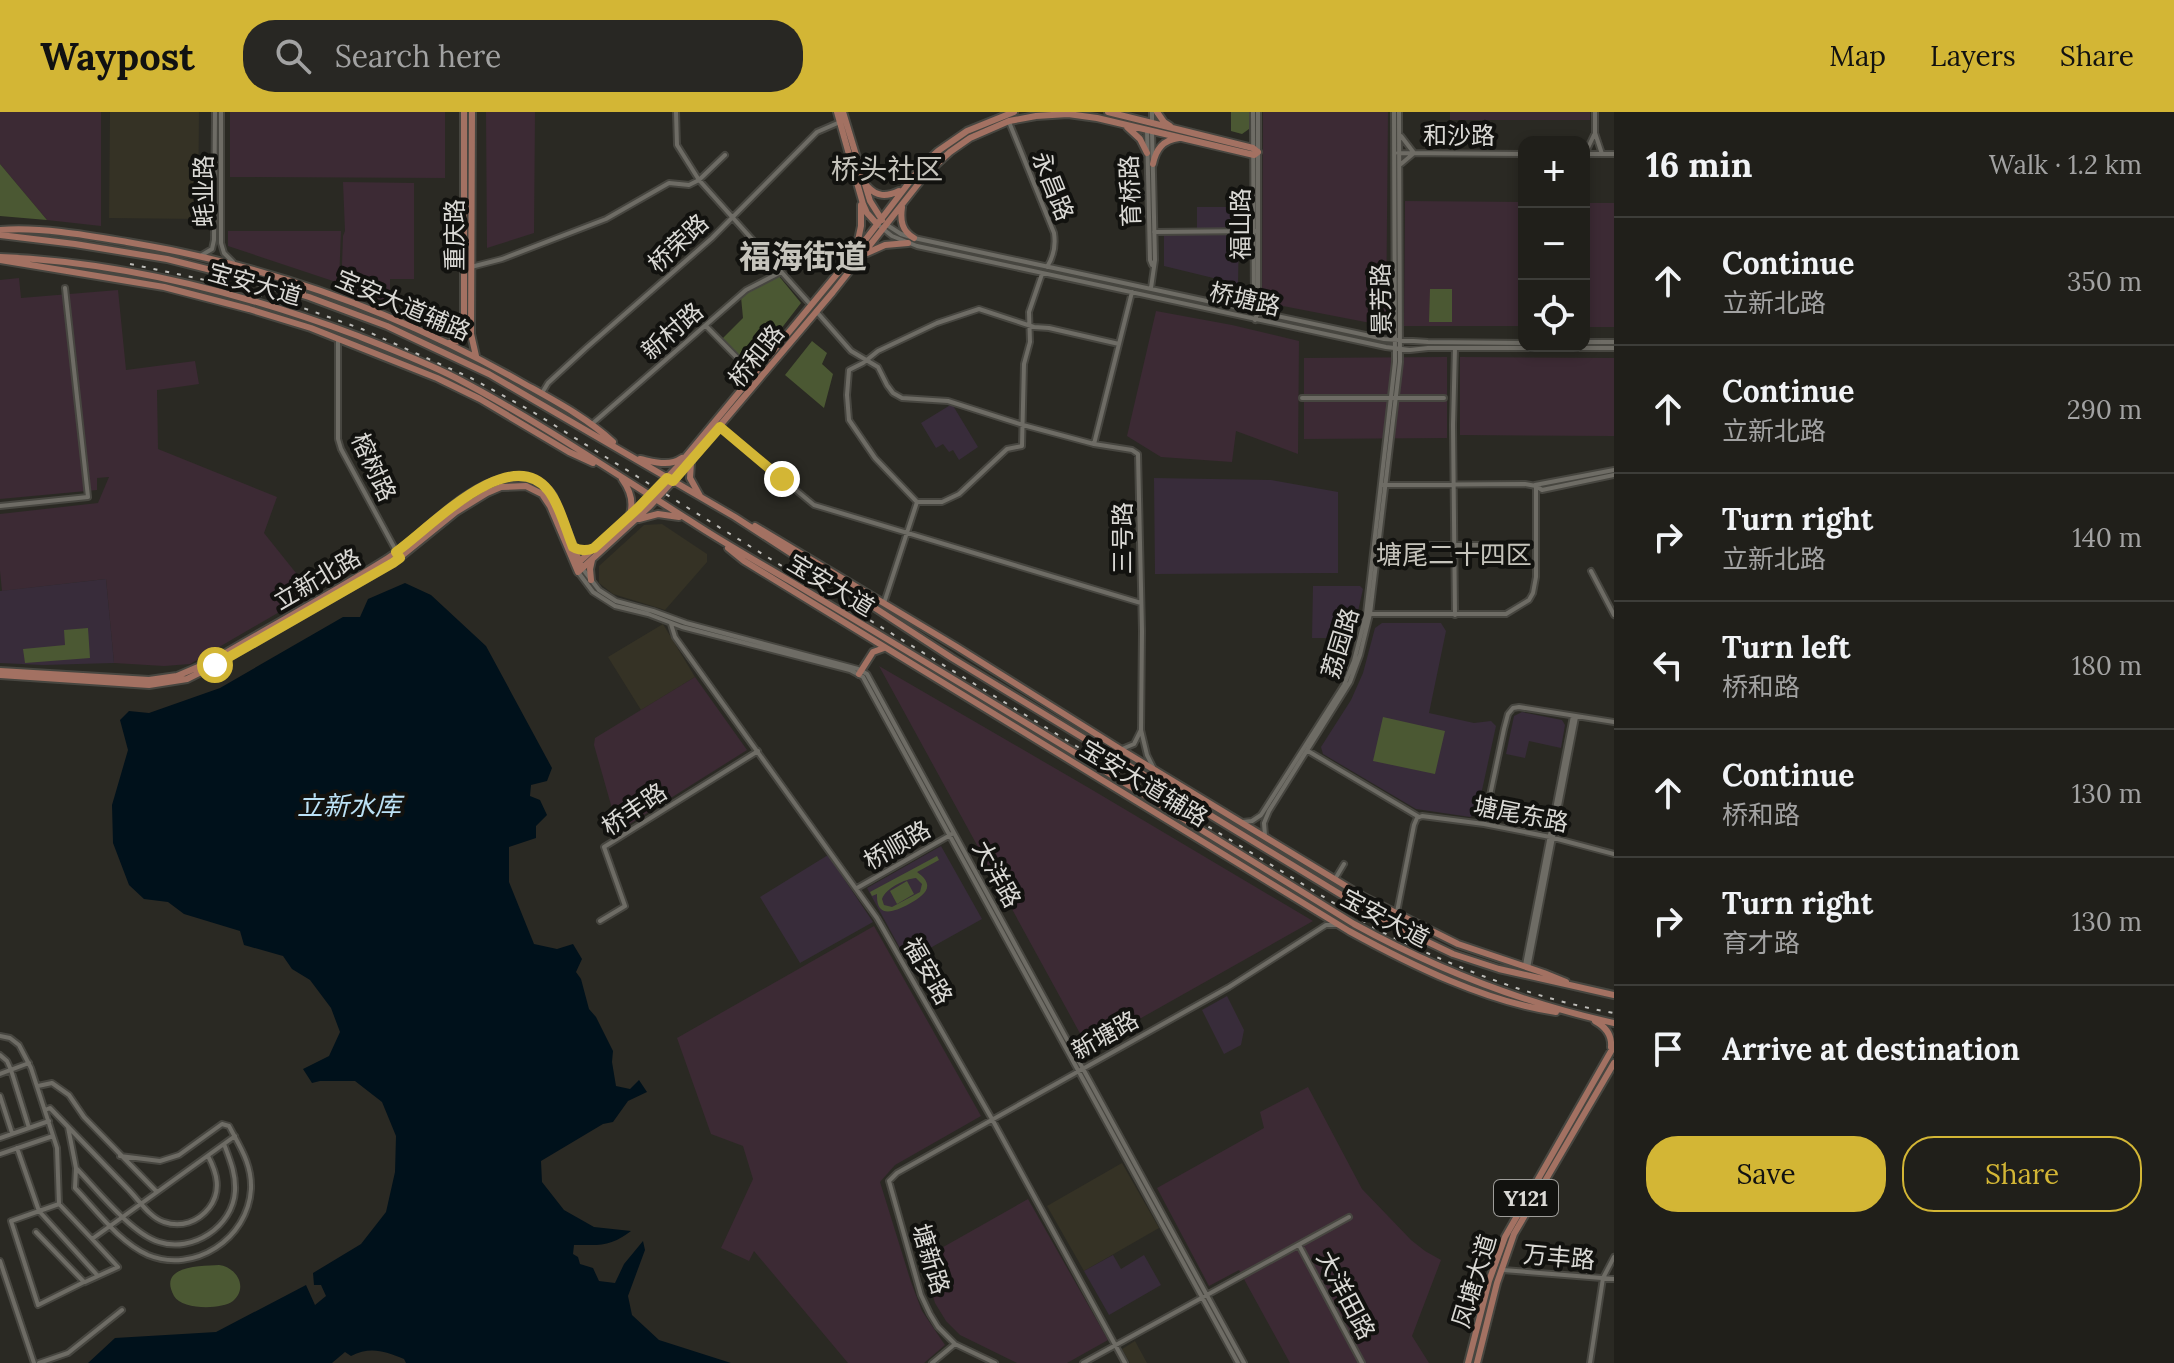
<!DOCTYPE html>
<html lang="en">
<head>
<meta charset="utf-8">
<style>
  body { margin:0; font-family:Lora,"Noto Sans SC",serif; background:#282723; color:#f1f3f6 }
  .controls { position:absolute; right:24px; top:24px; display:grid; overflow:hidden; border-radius:16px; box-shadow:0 4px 12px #0003 }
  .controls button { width:72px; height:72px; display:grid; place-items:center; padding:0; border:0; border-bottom:2px solid #3d3d39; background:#201f1a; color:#f1f3f6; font:40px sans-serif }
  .stop { position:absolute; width:24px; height:24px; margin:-18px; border:6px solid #d3b635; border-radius:50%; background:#fff }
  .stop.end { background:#d3b635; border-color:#fff; box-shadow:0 2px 8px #0008 }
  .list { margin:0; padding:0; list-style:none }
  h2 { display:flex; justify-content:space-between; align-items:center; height:104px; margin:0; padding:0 32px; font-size:34px }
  h2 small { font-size:26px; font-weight:400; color:#a2a2a2 }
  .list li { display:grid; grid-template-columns:52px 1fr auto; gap:24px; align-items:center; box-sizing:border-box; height:128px; padding:0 32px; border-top:2px solid #3d3d39 }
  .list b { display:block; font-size:30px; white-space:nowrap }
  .list p { margin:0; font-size:26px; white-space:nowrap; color:#a2a2a2 }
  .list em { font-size:26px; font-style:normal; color:#a2a2a2 }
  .actions { display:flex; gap:16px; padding:24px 32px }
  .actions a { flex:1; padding:18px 0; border:2px solid #d3b635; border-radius:32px; text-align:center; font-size:28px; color:#d3b635 }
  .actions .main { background:#d3b635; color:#111 }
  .icon { flex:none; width:44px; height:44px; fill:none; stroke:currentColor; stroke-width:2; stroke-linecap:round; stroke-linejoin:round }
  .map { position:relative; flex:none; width:1614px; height:1251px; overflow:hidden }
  header { display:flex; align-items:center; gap:48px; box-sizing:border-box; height:112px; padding:0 40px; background:#d3b635; color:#111 }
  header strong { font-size:38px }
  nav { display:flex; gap:44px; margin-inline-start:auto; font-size:28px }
  .search { width:560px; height:72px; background:#282723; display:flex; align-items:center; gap:20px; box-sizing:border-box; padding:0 28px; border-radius:32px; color:#a2a2a2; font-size:30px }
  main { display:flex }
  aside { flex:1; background:#201f1a }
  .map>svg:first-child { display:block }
</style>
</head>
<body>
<header>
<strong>Waypost</strong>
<div class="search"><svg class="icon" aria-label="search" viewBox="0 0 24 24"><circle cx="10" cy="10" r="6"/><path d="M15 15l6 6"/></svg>Search here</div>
<nav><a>Map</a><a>Layers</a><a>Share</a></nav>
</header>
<main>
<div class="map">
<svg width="1614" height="1251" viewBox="0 0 1614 1251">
  <rect width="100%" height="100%" fill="#2a2923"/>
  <path fill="#353225" d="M110,0H199L198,107L109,106Z
    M662,412L707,442V450L665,498L613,482L599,471V454L644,413Z
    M663,512L695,565L641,598L608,545Z
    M1122,1051L1159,1116L1084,1159L1047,1094Z
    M1135,1229L1147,1251H1130L1122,1237Z"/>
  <path fill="#3c2a34" d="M0,0H101V114L47,108L0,52Z
    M230,0H445V66L230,65Z
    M486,0H535L534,121L487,136Z
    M1263,0H1388L1386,214L1262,190Z
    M1450,0H1590V8H1450Z
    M343,70L414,71V167H390V189L341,180L343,124L345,119Z
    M1405,89L1524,90V214H1404Z
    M1584,91H1614V215H1584Z
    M228,119H341L339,171L228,134Z
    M19,166L21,186L118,178L126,258L195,249L199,272L157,278L158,337L277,385L264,421L312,481L190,552L164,554L114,551L106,467L2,479L0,459V402L98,391L109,365L97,366V378L0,387V168Z
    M1156,199L1232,213L1299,229L1298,342L1236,319L1232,350L1161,345L1127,324Z
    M1447,245V326L1304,327V246Z
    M1460,245L1614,246V324L1460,323Z
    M879,554L1089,676L1313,809L1088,936Z
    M695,565L747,638L628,713L615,707L594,633L595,626Z
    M874,814L981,1004L895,1053L880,1070L911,1170L922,1199L945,1233L924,1251H848L754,1139L749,1149L721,1136L753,1067L743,1034L711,1022L677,926Z
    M1308,975L1362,1077L1411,1128L1425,1139L1441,1148L1412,1224L1429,1251H1290L1239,1158L1209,1174L1157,1076L1264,1016L1260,1000Z
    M1028,1087L1108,1228L1067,1251H1017L960,1223L946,1209L935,1191L922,1147Z"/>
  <path fill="#382c3a" d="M1197,95H1249V116H1197Z
    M1239,121L1238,172L1164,154V122Z
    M952,292L978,335L959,348L953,338L949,340L943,332L936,336L921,311Z
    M1154,366L1271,368L1338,380V461L1155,462Z
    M106,467L114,551L43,553L0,551V479Z
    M1313,474H1360L1363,477L1352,526H1312Z
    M1382,511H1441L1446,519L1429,601L1474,611L1491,609L1496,614L1477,701L1470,705L1416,697L1323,642L1321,635L1351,588L1363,561L1375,516Z
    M1522,600L1562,608L1565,613L1561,636L1529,629L1525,646L1506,642L1514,604Z
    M941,734L982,807L907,849L867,776Z
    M828,743L873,810L800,851L760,785Z
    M1227,884L1244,918L1241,933L1224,942L1202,898Z
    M1113,1143L1121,1157L1144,1143L1161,1173L1109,1203L1084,1159Z"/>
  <path fill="#4b5833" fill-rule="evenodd" d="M1231,0H1249V17L1242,22L1231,19Z
    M0,52L47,108L0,104Z
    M778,163L801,191L750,257L722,227L743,206L741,185L747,179Z
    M1430,177H1452V210H1429Z
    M812,229L827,241L822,252L833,262L824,296L785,263Z
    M88,516L90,546L25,551L23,537L65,533L64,518Z
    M1383,605L1445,619L1435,662L1373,649Z
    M937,744L939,748L917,760C937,774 924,784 909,792C894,800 876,807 877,782L872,784L870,780ZM916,766L922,772L920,780L892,795L884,793L882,787C886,776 905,767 916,766Z
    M907,769L914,782L897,792L890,779Z
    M219,1153C236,1155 249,1175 233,1189C221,1198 182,1198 174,1184C157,1153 202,1154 219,1153Z"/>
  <path fill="#00111b" d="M405,471L431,483L486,534L552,656L547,669L531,673L530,684L540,688L547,703L536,714V726L509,735V770L534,832L557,837L573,832L582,847L576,860L581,867L589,897L596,905L613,939L612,950L616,974L630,977L639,968L647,980L628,989L613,1010L603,1012L541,1049L542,1070L564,1098L594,1115L631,1119C610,1135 600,1133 574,1133L573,1142L578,1145L580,1152L593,1156L599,1169L615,1171L624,1152L643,1129L645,1138L628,1184L632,1203L659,1228L731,1251H406L404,1247C385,1239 370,1234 351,1244L345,1240L332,1251H88L115,1226L216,1220L306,1173L315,1193L326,1184L321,1173H314L313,1161L361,1132L386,1100L395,1060L396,1024L382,990L355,969H320L312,971L303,957L329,944L340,920L331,896L310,868L292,857L283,844L244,833L240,819L184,802L168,790L144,787L129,773L113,731L112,693L128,638L120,608L129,599L149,601L220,576L343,505H360L368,487Z"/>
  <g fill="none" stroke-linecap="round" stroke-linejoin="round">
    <g stroke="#474640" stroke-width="8">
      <path id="minor" d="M221,0V131L224,141L233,150
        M676,0L677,33L699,68L810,192
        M1152,0V10
        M1253,0L1254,201
        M1595,0V21L1602,42
        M1009,10L1054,121C1056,134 1054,144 1047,155
        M1147,18L1150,148L1152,153
        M1398,41L1524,42
        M1584,42H1614
        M1585,42L1594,23
        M1401,52L1414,41L1401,24
        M877,112L892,124L917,134L1386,235L1410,238L1428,236H1614
        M887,113L901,122L914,126L1384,227L1428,230L1524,231
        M1154,120L1256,119
        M202,143L212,137L214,128L215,0
        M471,155L502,147L606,107L669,71L689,73L699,68L725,43
        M1151,176L1155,148L1152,19
        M816,199L851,239L878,255L887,273L893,281L902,286L948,289L1023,313L1094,332L1132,338L1138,342L1142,519L1141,618
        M1255,208L1258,200V0
        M706,214L754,263
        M338,226V327L341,337L400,446
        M1584,230H1614
        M542,281L548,271L586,236L712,126L817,20L840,10
        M1302,286H1444
        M592,312L746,178L781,160
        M720,315L814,393L1141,491
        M1094,332L1132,180
        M1383,373L1525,372L1536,374L1542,378L1614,363
        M1535,373L1614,358
        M917,390L875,346L849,308L847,283L849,258L863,251L878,239L937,211L979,197L1034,215L1049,216L1119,232
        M0,394L88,385L65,176
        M1378,433H1536
        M582,456L599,478L616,489L653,499L686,511L858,557L867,562L1244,1251
        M1591,459L1614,503
        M578,460L593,480L615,494L648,502L682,515L850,558L863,565L1238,1251
        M884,491L917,390H942L959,382L1007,337L1022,334L1024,252L1030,230L1029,200L1042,162
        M1368,502H1506L1529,488L1533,481L1536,465V374
        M1455,503L1453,313L1455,236
        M671,512L675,525L877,806L992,1007L1125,1251
        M1122,637L1134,632L1141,618L1147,643L1153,655
        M1308,639L1419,705
        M1243,710L1252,709L1261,703L1344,573L1354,549L1366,502L1395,250L1394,0
        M1484,712L1504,617L1508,602L1513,596L1519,595L1614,610
        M1265,724L1264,711L1269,699L1350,570L1360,543L1370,502L1400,250L1399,0
        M1335,767L1344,752
        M857,776L952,722
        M1397,800L1414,713L1417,706L1422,704L1484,712L1550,725L1614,742
        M600,809L625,794L604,735L758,639
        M1525,853L1573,604
        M1528,856L1576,605
        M0,924L10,926L19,933L31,956L57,1036L59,1092
        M0,943L7,949L11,958L29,1016
        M0,962L29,951
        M38,974L52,971L69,983L84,1005L157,1080
        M0,984L12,1021
        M45,998L50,996C76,1023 102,1050 128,1077C138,1087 150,1106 164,1110C181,1116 198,1110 209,1096C222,1079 217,1061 208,1044
        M68,1015L76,1056L75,1076C97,1099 119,1130 148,1143C194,1162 248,1127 251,1077C252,1052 240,1035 229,1014L222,1012L179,1043L160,1049L120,1044
        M0,1026L49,1009
        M17,1036L39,1099L98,1164
        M0,1042L53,1024
        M77,1057C97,1078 132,1122 159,1130C192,1141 233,1115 235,1079C236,1062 230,1048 224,1032
        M36,1120L84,1170L38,1193L11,1109L59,1092L92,1127L235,1024
        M1299,1133L1362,1251
        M0,1149L34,1251
        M1503,1158L1614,1167
        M85,1170L118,1155L92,1127
        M39,1251L68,1241L122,1198
        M932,1251L955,1232
        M995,1251L955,1232L938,1215L930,1202L921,1183L889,1069L897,1061L1229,875L1326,813H1337
        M1083,1251L1349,1105
        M1590,1251L1603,1166L1614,1145"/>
    </g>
    <g stroke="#474640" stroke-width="10">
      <path id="major" d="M472,0L471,222L476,244
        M837,0L863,92L867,101L877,112
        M843,0L870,89L882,108
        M1108,0L1253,36L1258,40
        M1157,0L1164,10L1170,14
        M1127,15L1140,27L1147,41
        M1153,52C1156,37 1163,28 1179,26
        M867,74C877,85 886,85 899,79
        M902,95C900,109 902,119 914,126
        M0,118C42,115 86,123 127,130C267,153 398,200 521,270C553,288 586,305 613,330
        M0,123L75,132L167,147L263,171L309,185L387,214L489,262L735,405L952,546L1386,810L1453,842L1499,857L1614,883
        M857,133L861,114V93
        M867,141L885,133L908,131
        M0,145C123,150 243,181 358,224C391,237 425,250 456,266C538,309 614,361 692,410C724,431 758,450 790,469C979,582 1167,696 1354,812C1436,857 1522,891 1614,911
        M0,148L164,175L249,197L311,216L437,266L480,287L569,340L593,351
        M282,168L303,181
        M450,231L459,229L464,219V0
        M640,347C655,350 669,355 682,346
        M691,350L690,366L700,384
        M622,367C630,378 634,389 630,402
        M639,407L658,402L679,405
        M755,414L957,535L1120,637L1364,785L1458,832L1544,861L1566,870
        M728,436L744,449L1349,819C1411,853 1486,890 1556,900
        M578,451L638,396L678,354L866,127L921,55L938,39L967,19L1014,0
        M591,468L590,457L592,448
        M0,559L149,568L177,564L212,549C271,514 331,482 388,446C427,421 459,377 505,366C524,361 543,368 553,384L582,456
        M859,562L873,540L884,536
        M0,563L149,573L187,567L215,553L393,451L456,400L487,381L501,375L526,374L542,382L550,394L578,460L650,394L673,369L833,180L926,62L950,40L970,26L1009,9L1036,4L1068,2L1097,6L1254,43L1258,40
        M1371,792L1389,809
        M1595,909C1606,915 1612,923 1611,935
        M1468,1251L1489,1169L1505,1125L1614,934
        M1477,1251L1497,1171L1514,1122L1614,951"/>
    </g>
    <use href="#minor" stroke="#6e6c65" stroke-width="4"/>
    <use href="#major" stroke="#a37162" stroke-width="6"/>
    <path stroke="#bebdb9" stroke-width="2" stroke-dasharray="4 8" stroke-linecap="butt" d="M130,152L205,168L292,192L362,217L471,266L533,300L840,490L1378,818C1454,855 1530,886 1614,901"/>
  </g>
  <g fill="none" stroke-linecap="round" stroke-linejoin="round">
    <path stroke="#d3b635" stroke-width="10" d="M215,553L393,451L400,446L396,440C428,418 509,330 548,378C559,391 566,418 573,435C580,439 587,439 594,436L638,396L667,366L673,369L720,315L782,367"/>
  </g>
  <g text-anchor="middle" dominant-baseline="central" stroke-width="8" stroke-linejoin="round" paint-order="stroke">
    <rect fill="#12120f" stroke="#9e9d9a" stroke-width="2" x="1494" y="1068" width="64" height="36" rx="6"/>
    <g font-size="22" font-weight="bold" fill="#dad9d5">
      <text x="1526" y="1086">Y121</text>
    </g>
    <g font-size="24" fill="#dad9d5" stroke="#12120f">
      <text x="1459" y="23">和沙路</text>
      <text transform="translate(1053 74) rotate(68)">永昌路</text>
      <text transform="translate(203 79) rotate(-90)">蚝业路</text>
      <text transform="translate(1130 79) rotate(-92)">育桥路</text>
      <text transform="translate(1240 112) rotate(-90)">福山路</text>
      <text transform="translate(454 123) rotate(-90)">重庆路</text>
      <text transform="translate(678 131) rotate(-43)">桥荣路</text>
      <text transform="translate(255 172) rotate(16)">宝安大道</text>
      <text transform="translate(1245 187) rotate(13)">桥塘路</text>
      <text transform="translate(1381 187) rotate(-91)">景芳路</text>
      <text transform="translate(403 193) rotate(23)">宝安大道辅路</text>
      <text transform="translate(672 219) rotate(-41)">新村路</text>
      <text transform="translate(756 244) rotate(-51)">桥和路</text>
      <text transform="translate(374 355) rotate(65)">榕树路</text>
      <text transform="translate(1122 426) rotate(-90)">三号路</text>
      <text transform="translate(317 467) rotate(-30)">立新北路</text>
      <text transform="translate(831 473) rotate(31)">宝安大道</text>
      <text transform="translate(1340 531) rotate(-73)">荔园路</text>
      <text transform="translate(1144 671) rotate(31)">宝安大道辅路</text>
      <text transform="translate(634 697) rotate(-34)">桥丰路</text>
      <text transform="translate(1521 702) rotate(11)">塘尾东路</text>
      <text transform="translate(897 733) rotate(-30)">桥顺路</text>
      <text transform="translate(997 762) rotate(61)">大洋路</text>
      <text transform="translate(1385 806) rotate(28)">宝安大道</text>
      <text transform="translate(928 859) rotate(60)">福安路</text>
      <text transform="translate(1105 923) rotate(-29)">新塘路</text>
      <text transform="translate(1559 1145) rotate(5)">万丰路</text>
      <text transform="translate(931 1147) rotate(73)">塘新路</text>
      <text transform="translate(1474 1169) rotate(-73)">凤塘大道</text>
      <text transform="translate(1346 1183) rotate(62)">大洋田路</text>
    </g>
    <g font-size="26" fill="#c6c4bc" stroke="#12120f">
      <text x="1454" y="442">塘尾二十四区</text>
    </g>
    <g font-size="26" font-style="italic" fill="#bce2f6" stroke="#12120f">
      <text x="349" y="693">立新水库</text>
    </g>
    <g font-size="28" fill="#c6c4bc" stroke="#12120f">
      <text x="887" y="57">桥头社区</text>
    </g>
    <g font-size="32" font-weight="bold" fill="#c6c4bc" stroke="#12120f">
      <text x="803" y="144">福海街道</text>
    </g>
  </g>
</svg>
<div class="controls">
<button>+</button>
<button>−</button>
<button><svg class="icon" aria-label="locate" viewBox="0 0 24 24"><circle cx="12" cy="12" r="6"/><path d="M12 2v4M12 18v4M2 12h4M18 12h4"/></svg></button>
</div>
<div class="stop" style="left:215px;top:553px"></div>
<div class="stop end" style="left:782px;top:367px"></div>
</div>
<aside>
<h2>16 min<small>Walk · 1.2 km</small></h2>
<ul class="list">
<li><svg class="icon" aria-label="ahead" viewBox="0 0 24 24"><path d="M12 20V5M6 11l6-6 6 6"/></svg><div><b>Continue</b><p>立新北路</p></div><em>350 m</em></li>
<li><svg class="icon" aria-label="ahead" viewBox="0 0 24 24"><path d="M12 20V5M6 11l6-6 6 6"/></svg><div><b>Continue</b><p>立新北路</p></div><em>290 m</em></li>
<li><svg class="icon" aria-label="right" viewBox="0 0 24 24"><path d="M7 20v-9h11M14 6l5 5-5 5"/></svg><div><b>Turn right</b><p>立新北路</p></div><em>140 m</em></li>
<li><svg class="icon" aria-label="left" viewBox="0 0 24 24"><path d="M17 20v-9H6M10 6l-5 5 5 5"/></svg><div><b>Turn left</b><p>桥和路</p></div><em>180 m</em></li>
<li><svg class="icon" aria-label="ahead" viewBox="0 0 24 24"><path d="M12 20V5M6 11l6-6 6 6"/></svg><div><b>Continue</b><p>桥和路</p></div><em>130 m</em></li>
<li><svg class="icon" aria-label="right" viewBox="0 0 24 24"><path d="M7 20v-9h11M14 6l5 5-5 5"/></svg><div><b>Turn right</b><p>育才路</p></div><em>130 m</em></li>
<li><svg class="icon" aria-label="arrive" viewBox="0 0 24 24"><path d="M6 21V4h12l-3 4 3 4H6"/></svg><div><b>Arrive at destination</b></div></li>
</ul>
<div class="actions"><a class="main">Save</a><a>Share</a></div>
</aside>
</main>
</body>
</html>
